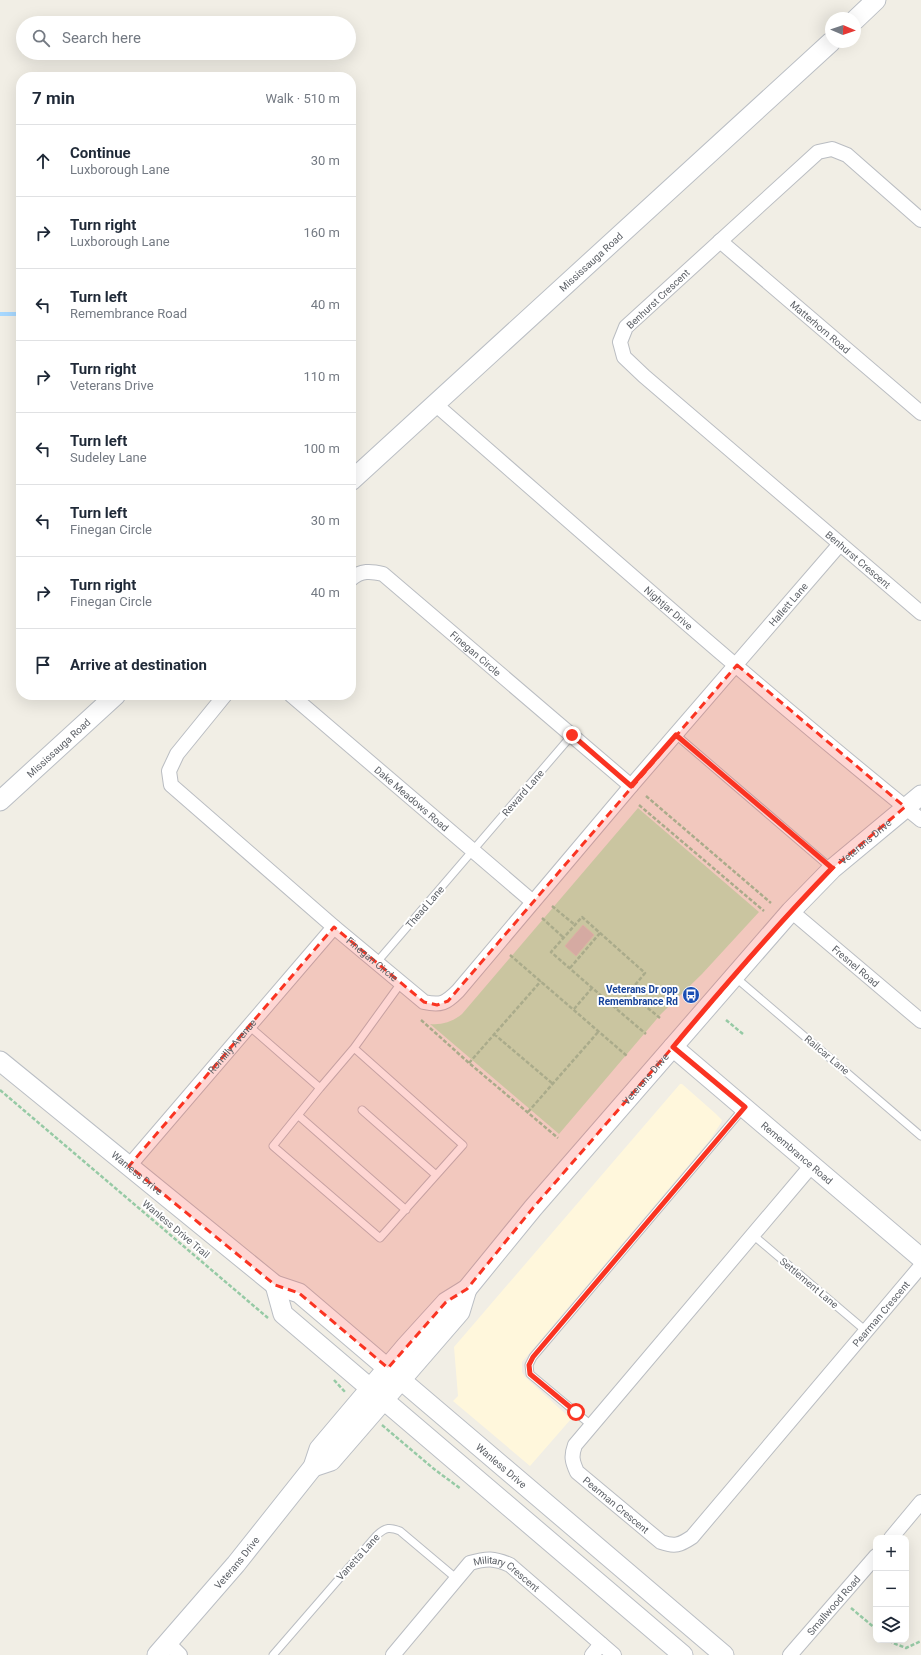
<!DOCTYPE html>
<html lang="en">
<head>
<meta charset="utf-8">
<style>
  body { margin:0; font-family:Roboto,sans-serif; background:#f6f6f7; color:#1f2937 }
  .controls { position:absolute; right:12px; bottom:12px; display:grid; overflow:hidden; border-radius:8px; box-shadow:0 4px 16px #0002 }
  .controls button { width:36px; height:36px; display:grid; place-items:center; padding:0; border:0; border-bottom:1px solid #e0e1e3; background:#fff; color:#1f2937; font:20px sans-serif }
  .compass { position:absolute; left:825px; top:12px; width:36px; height:36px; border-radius:50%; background:#fff; box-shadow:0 4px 16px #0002; rotate:92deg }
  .stop { position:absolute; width:12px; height:12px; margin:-9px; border:3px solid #fa3422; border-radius:50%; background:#fff }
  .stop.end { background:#fa3422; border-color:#fff; box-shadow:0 1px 4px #0008 }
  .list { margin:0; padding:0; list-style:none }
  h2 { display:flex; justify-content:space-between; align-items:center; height:52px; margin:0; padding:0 16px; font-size:17px }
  h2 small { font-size:13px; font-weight:400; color:#747a83 }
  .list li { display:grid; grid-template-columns:26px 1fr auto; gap:12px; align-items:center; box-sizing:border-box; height:72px; padding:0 16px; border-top:1px solid #e0e1e3 }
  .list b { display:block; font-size:15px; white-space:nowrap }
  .list p { margin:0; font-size:13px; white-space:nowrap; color:#747a83 }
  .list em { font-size:13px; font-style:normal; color:#747a83 }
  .icon { flex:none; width:22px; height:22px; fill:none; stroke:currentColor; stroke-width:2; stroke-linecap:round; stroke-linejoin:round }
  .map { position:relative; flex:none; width:921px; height:1655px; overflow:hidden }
  .search { position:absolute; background:#fff; box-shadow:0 4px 16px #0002; left:16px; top:16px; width:340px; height:44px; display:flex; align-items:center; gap:10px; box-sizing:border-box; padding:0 14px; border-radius:22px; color:#747a83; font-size:15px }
  .panel { position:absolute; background:#fff; box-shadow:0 4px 16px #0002; left:16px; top:72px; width:340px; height:628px; border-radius:16px }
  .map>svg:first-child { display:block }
</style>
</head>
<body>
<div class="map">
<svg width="921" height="1655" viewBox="0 0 921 1655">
  <rect width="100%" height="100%" fill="#f1eee5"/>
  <path fill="#fff7dc" d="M680,1084H682L716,1114L722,1120L721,1123L709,1141L522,1362V1372L525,1377L571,1419L530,1466L453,1401L458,1396L454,1347Z"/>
  <path fill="#bfeac0" d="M638,808L759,912L702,974L661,1014L559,1134L430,1024C442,1025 452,1022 462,1014Z"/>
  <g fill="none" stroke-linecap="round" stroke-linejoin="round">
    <path stroke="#a7d8ff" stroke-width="4" d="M0,314H21"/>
  </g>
  <path fill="#ccc8c2" stroke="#d6d0c3" d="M583,925L594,935L576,956L565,946Z"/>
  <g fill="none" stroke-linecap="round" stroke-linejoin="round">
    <g stroke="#babdc2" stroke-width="9">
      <path id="lane" d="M676,735L831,868
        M377,962L572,735
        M735,977L921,1136
        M249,1026L320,1088L354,1048L463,1145L380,1238L273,1146L320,1088
        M354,1048L401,983
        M362,1110L436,1175
        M299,1116L406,1210
        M753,1235L866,1331
        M591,1425L530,1374L529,1365L533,1357L743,1109
        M273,1655L377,1535C386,1527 390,1527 400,1531L457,1579"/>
    </g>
    <g stroke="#babdc2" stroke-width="16">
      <g id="street">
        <path id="s1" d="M921,220L847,155L832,149L818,152L626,327L620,342L624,357L644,376L921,613"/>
        <path id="s2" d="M720,241L921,413"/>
        <path id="s3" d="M435,404C596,544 755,686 921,820"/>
        <path id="s4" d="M351,579C361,570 371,571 383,574L631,786"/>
        <path id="s5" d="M225,695L177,754L169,771L171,785L334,927L424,1002C441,1006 446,1003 458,991L631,786L840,544"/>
        <path id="s6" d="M291,695L533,902"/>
        <path id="s7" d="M791,911L921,1021"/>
        <path id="s8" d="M812,1165L575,1445C571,1456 572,1461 577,1472L661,1542C675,1547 680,1545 692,1537L921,1266"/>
        <path id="s9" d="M129,1166L334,927"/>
        <path d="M891,1538L921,1502"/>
        <path d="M167,1642L180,1655"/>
        <path id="s10" d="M393,1655L470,1563C487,1558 494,1558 510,1565L614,1655"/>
        <path d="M592,1655L601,1644"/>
        <path id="s11" d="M790,1655L876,1556"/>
      </g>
    </g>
    <g stroke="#babec4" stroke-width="21">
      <g id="secondary">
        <path d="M855,20L876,0"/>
        <path id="s12" d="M351,481L831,42"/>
        <path id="s13" d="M0,801L116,695"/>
        <path id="s14" d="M673,1047L921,1258"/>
        <path id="s15" d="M0,1061L275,1285L299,1293L724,1655"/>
        <path d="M275,1285L283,1314L683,1655"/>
        <path d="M313,1467L331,1461L460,1312L467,1289"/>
        <path id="s16" d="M157,1655L236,1564L313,1467L319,1449L406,1346L446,1302L467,1289L533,1208L791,911L832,869L921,795"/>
      </g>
    </g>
    <path stroke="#96caa5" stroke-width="2.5" stroke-dasharray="4 2" stroke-linecap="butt" d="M646,796L771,903
      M639,805L764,911
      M552,906L575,925
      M542,918L564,938
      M510,955L627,1056
      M570,968L600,933
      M629,993L660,1018
      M616,1008L645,973L582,917L551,952C583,980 614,1007 646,1034
      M574,1009L592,988
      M421,1020L469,1063L558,1138
      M726,1020L743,1034
      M494,1034L553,1084
      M469,1063L541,981
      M0,1090L268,1318
      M528,1112L599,1031
      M334,1380L346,1393
      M382,1425L434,1469L461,1489
      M851,1608L876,1629
      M889,1640L893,1643L906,1648L921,1641"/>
    <use href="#lane" stroke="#fff" stroke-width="7"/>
    <use href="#street" stroke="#fff" stroke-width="14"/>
    <use href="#secondary" stroke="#fff" stroke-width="19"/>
  </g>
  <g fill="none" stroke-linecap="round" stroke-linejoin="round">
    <path stroke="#fa3422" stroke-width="5" d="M572,735L631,786L676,735L832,868C776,926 724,986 673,1047L745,1107L533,1357L529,1365L530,1374L576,1412"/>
  </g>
  <path fill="#fa3422" fill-opacity="0.2" stroke="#fa3422" stroke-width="3" stroke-dasharray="8 5" stroke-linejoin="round" d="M737,665L905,807L832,869L791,911L533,1208L467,1289L446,1302L388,1368L299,1293L275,1285L129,1166L334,927L424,1002L437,1005L448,1001Z"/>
  <defs>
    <g id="bus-disc" transform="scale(0.9)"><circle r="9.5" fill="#1a4fb4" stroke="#fff"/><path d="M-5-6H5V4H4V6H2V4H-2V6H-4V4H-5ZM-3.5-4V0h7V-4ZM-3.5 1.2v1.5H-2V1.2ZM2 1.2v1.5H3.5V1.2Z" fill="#fff"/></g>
  </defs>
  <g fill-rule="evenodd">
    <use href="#bus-disc" x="691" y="995"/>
  </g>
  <g text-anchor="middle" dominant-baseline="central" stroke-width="4" stroke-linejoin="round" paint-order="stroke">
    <g font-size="10" fill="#5d6167" stroke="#fff">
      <text stroke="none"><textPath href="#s12" startOffset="325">Mississauga Road</textPath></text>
      <text transform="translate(658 299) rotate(-43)">Benhurst Crescent</text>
      <text stroke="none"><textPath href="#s2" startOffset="132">Matterhorn Road</textPath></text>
      <text stroke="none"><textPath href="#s1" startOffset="730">Benhurst Crescent</textPath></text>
      <text stroke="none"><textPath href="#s5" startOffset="989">Hallett Lane</textPath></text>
      <text stroke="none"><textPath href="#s3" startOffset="310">Nightjar Drive</textPath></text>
      <text stroke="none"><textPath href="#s4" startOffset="156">Finegan Circle</textPath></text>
      <text stroke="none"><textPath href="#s13" startOffset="79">Mississauga Road</textPath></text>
      <text transform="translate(523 793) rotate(-49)">Reward Lane</text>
      <text stroke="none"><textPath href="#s6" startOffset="159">Dake Meadows Road</textPath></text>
      <text stroke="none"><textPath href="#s16" startOffset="1082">Veterans Drive</textPath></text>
      <text transform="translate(425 907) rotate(-49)">Thead Lane</text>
      <text stroke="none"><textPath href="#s5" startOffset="375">Finegan Circle</textPath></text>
      <text stroke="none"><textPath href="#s7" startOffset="85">Fresnel Road</textPath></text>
      <text stroke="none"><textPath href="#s9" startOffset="158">Romilly Avenue</textPath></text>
      <text transform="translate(827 1055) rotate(40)">Railcar Lane</text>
      <text stroke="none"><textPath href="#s16" startOffset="758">Veterans Drive</textPath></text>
      <text stroke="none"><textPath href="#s14" startOffset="163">Remembrance Road</textPath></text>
      <text stroke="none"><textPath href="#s15" startOffset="177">Wanless Drive</textPath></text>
      <text transform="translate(176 1229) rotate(40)">Wanless Drive Trail</text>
      <text transform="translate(809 1283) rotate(40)">Settlement Lane</text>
      <text stroke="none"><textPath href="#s8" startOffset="830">Pearman Crescent</textPath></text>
      <text stroke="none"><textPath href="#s15" startOffset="646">Wanless Drive</textPath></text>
      <text stroke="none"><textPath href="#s8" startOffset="446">Pearman Crescent</textPath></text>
      <text transform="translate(358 1557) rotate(-48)">Vanetta Lane</text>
      <text stroke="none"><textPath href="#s16" startOffset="122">Veterans Drive</textPath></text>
      <text stroke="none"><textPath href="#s10" startOffset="161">Military Crescent</textPath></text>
      <text stroke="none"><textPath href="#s11" startOffset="66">Smallwood Road</textPath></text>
    </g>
    <g font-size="10" font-weight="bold" fill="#164399" stroke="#fff" text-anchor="end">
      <text x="678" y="989">Veterans Dr opp<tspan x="678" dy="12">Remembrance Rd</tspan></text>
    </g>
  </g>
</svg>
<div class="controls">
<button>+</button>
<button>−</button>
<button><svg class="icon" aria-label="layers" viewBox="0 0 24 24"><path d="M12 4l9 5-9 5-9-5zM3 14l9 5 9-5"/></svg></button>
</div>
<svg class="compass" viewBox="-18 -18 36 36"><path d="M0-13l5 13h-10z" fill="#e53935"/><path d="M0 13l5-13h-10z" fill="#747a83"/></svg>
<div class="stop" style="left:576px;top:1412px"></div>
<div class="stop end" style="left:572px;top:735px"></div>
<div class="search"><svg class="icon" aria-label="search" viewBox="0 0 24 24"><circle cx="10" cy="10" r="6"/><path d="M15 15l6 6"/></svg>Search here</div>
<section class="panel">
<h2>7 min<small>Walk · 510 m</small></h2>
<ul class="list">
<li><svg class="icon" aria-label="ahead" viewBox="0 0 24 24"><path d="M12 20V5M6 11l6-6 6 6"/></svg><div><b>Continue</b><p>Luxborough Lane</p></div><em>30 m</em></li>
<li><svg class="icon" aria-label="right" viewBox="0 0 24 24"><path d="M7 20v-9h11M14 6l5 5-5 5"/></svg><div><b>Turn right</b><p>Luxborough Lane</p></div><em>160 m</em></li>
<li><svg class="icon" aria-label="left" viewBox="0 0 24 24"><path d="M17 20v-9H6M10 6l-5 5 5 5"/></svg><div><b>Turn left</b><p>Remembrance Road</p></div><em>40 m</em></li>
<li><svg class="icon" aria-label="right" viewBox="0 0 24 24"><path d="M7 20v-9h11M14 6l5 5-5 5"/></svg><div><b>Turn right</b><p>Veterans Drive</p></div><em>110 m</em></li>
<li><svg class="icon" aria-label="left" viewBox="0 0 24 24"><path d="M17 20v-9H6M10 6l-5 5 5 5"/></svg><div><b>Turn left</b><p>Sudeley Lane</p></div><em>100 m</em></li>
<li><svg class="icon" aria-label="left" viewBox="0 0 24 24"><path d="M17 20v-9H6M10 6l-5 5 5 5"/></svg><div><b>Turn left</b><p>Finegan Circle</p></div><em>30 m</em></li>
<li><svg class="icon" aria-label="right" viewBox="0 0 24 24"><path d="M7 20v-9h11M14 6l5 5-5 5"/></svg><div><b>Turn right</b><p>Finegan Circle</p></div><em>40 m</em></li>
<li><svg class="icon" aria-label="arrive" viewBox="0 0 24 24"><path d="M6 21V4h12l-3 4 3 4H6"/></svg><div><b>Arrive at destination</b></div></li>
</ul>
</section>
</div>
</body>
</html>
